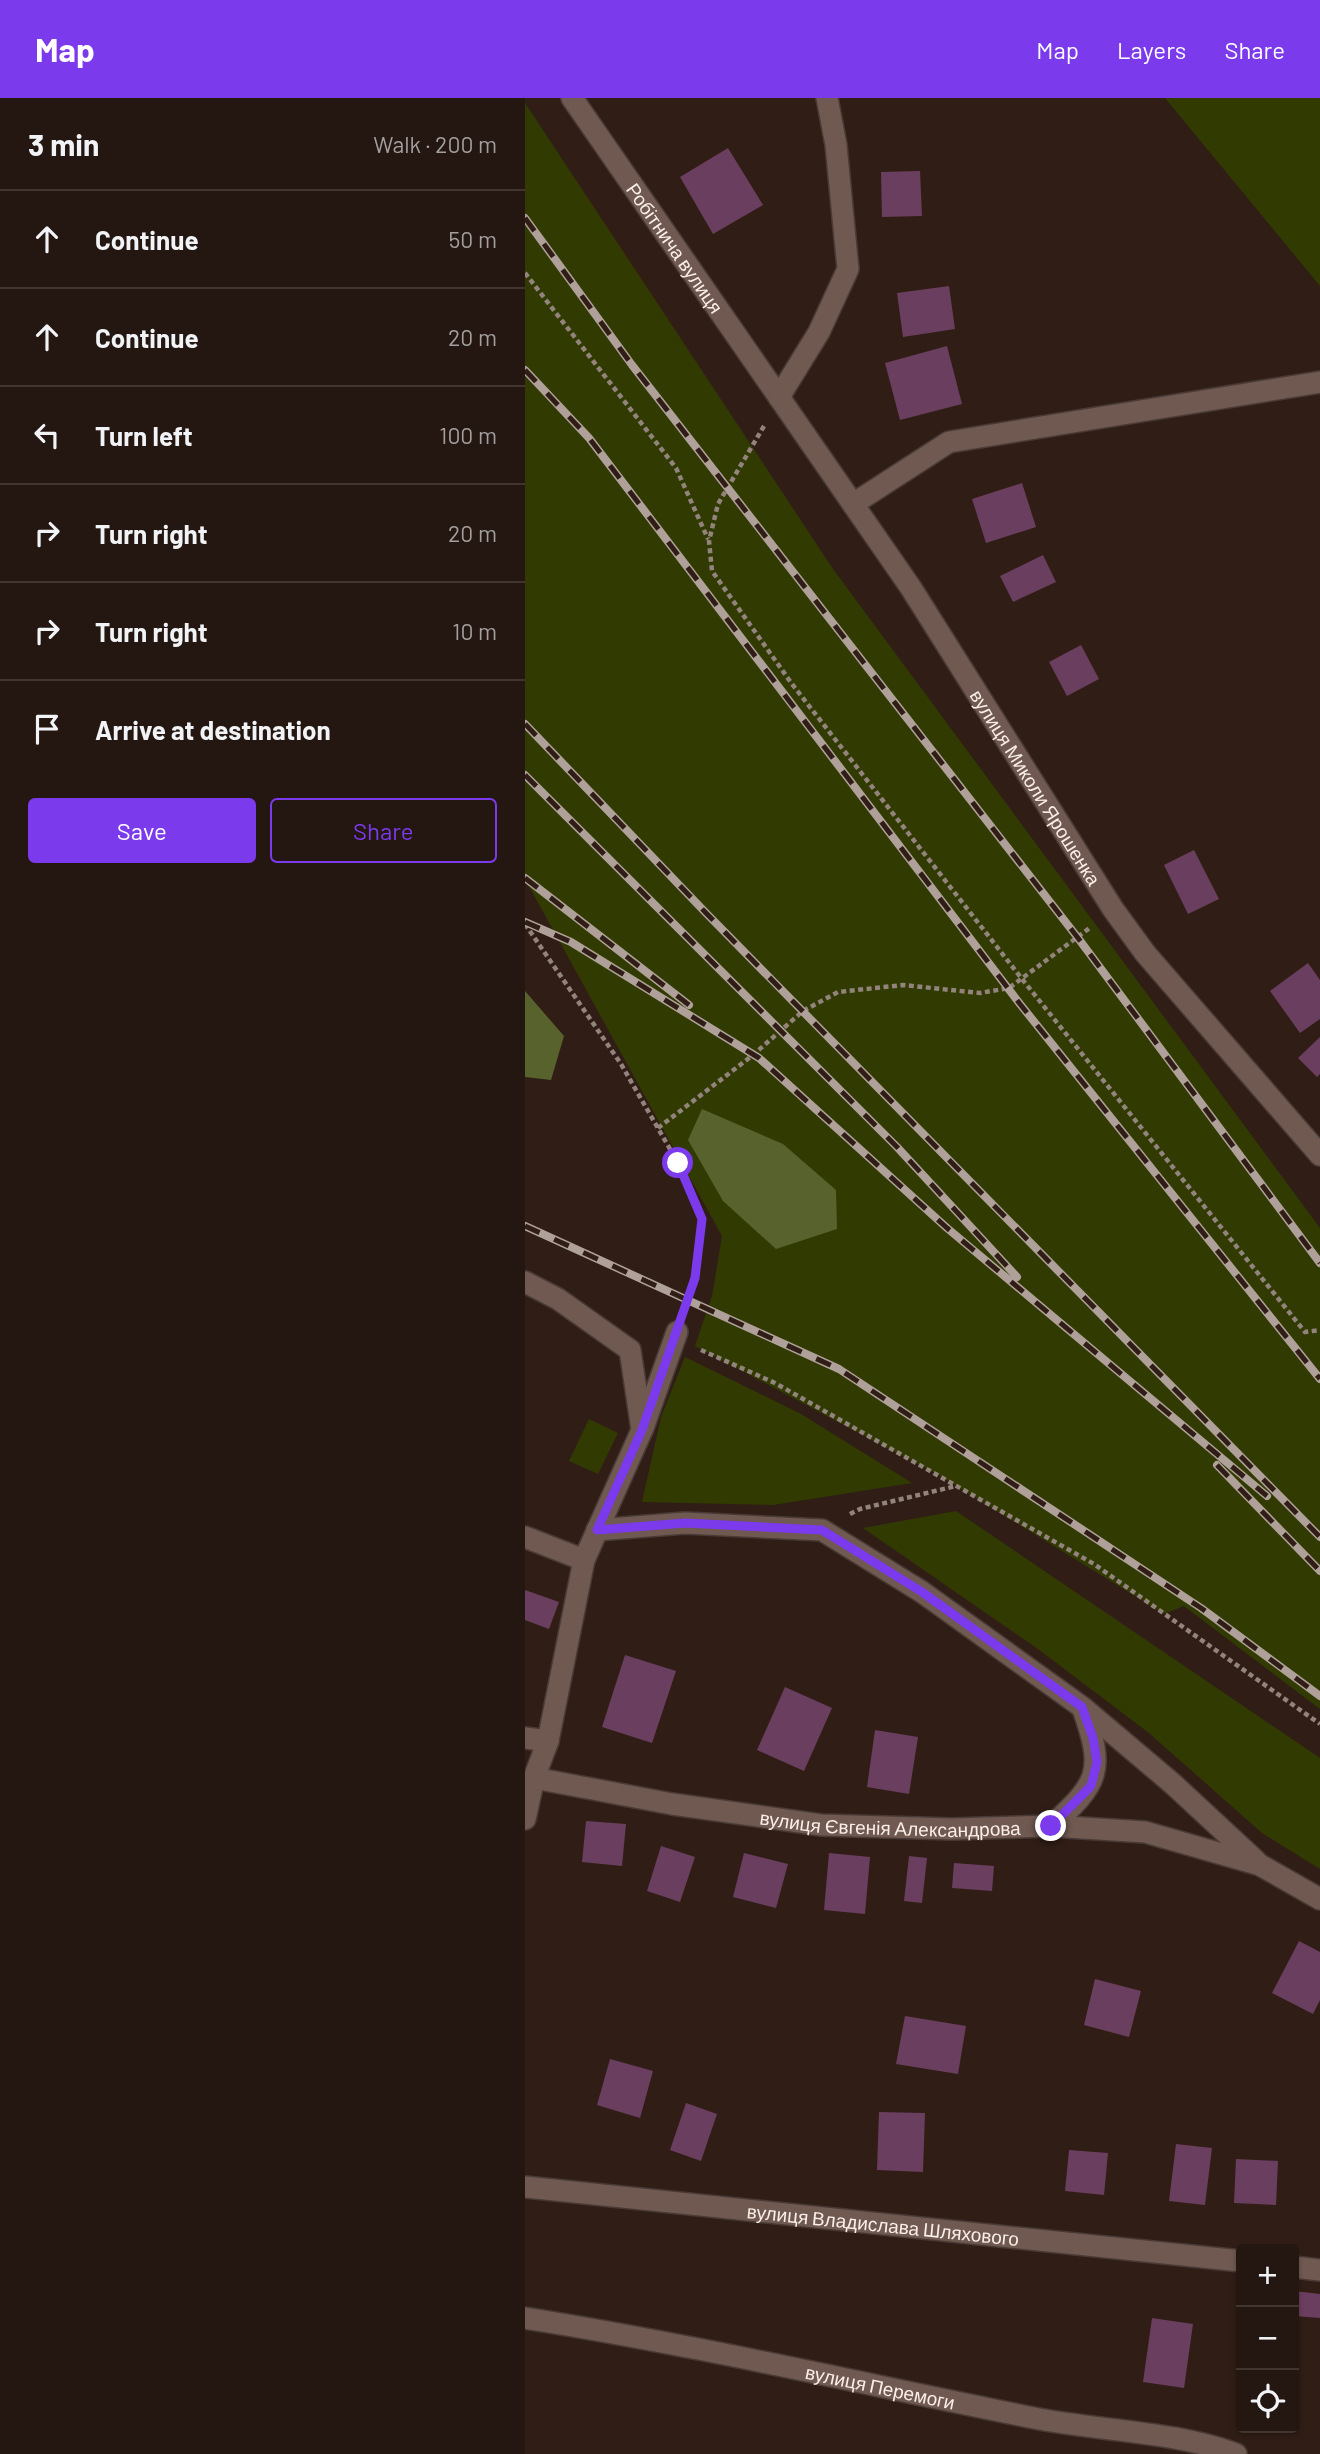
<!DOCTYPE html>
<html lang="en">
<head>
<meta charset="utf-8">
<style>
  body { margin:0; font-family:Barlow,sans-serif; background:#2c1f19; color:#f1f3f6 }
  .controls { position:absolute; right:21px; bottom:21px; display:grid; overflow:hidden; border-radius:7px; box-shadow:0 2px 5px #0004 }
  .controls button { width:63px; height:63px; display:grid; place-items:center; padding:0; border:0; border-bottom:2px solid #413530; background:#241610; color:#f1f3f6; font:35px sans-serif }
  .stop { position:absolute; width:21px; height:21px; margin:-16px; border:5px solid #7c3aed; border-radius:50%; background:#fff }
  .stop.end { background:#7c3aed; border-color:#fff; box-shadow:0 2px 7px #0008 }
  .list { margin:0; padding:0; list-style:none }
  h2 { display:flex; justify-content:space-between; align-items:center; height:91px; margin:0; padding:0 28px; font-size:30px }
  h2 small { font-size:23px; font-weight:400; color:#a39f9f }
  .list li { display:grid; grid-template-columns:46px 1fr auto; gap:21px; align-items:center; box-sizing:border-box; height:98px; padding:0 28px; border-top:2px solid #413530 }
  .list b { display:block; font-size:26px; white-space:nowrap }
  .list em { font-size:23px; font-style:normal; color:#a39f9f }
  .actions { display:flex; gap:14px; padding:21px 28px }
  .actions a { flex:1; padding:16px 0; border:2px solid #7c3aed; border-radius:7px; text-align:center; font-size:24px; color:#7c3aed }
  .actions .main { background:#7c3aed; color:#fff }
  .icon { flex:none; width:38px; height:38px; fill:none; stroke:currentColor; stroke-width:2; stroke-linecap:round; stroke-linejoin:round }
  .map { position:relative; flex:none; width:795px; height:2356px; overflow:hidden }
  header { display:flex; align-items:center; gap:42px; box-sizing:border-box; height:98px; padding:0 35px; background:#7c3aed; color:#fff }
  header strong { font-size:33px }
  nav { display:flex; gap:38px; margin-inline-start:auto; font-size:24px }
  main { display:flex }
  aside { flex:1; background:#241610 }
  .map>svg:first-child { display:block }
</style>
</head>
<body>
<header>
<strong>Map</strong>
<nav><a>Map</a><a>Layers</a><a>Share</a></nav>
</header>
<main>
<aside>
<h2>3 min<small>Walk · 200 m</small></h2>
<ul class="list">
<li><svg class="icon" aria-label="ahead" viewBox="0 0 24 24"><path d="M12 20V5M6 11l6-6 6 6"/></svg><div><b>Continue</b></div><em>50 m</em></li>
<li><svg class="icon" aria-label="ahead" viewBox="0 0 24 24"><path d="M12 20V5M6 11l6-6 6 6"/></svg><div><b>Continue</b></div><em>20 m</em></li>
<li><svg class="icon" aria-label="left" viewBox="0 0 24 24"><path d="M17 20v-9H6M10 6l-5 5 5 5"/></svg><div><b>Turn left</b></div><em>100 m</em></li>
<li><svg class="icon" aria-label="right" viewBox="0 0 24 24"><path d="M7 20v-9h11M14 6l5 5-5 5"/></svg><div><b>Turn right</b></div><em>20 m</em></li>
<li><svg class="icon" aria-label="right" viewBox="0 0 24 24"><path d="M7 20v-9h11M14 6l5 5-5 5"/></svg><div><b>Turn right</b></div><em>10 m</em></li>
<li><svg class="icon" aria-label="arrive" viewBox="0 0 24 24"><path d="M6 21V4h12l-3 4 3 4H6"/></svg><div><b>Arrive at destination</b></div></li>
</ul>
<div class="actions"><a class="main">Save</a><a>Share</a></div>
</aside>
<div class="map">
<svg width="795" height="2356" viewBox="0 0 795 2356">
  <rect width="100%" height="100%" fill="#301e16"/>
  <path fill="#313b01" d="M640,0H795V188Z
    M0,5L308,471L795,1130V1611L659,1508L639,1516L417,1379L170,1248L187,1198L197,1138L0,781Z
    M160,1259L276,1316L387,1385L248,1407L117,1404L136,1319Z
    M64,1321L93,1335L73,1376L44,1363Z
    M431,1413L795,1660V1771L737,1735L624,1635L513,1551L338,1430Z"/>
  <path fill="#57622d" d="M0,893L39,938L26,982L0,979Z
    M177,1011L258,1046L311,1092L312,1131L251,1151L198,1103L163,1042Z"/>
  <path fill="#6a3e5e" d="M203,50L238,107L188,136L155,79Z
    M395,73L397,118L357,119L356,74Z
    M424,188L430,231L378,239L372,195Z
    M422,248L437,306L375,322L360,265Z
    M497,385L511,429L461,445L447,401Z
    M518,457L531,484L488,504L475,478Z
    M556,547L574,581L542,598L524,564Z
    M669,752L694,801L663,816L639,767Z
    M783,865L795,882V921L775,935L745,893Z
    M795,939V976L792,979L773,960Z
    M0,1492L34,1504L24,1531L0,1522Z
    M100,1557L151,1573L127,1645L77,1629Z
    M260,1589L307,1610L279,1673L232,1652Z
    M350,1632L393,1639L384,1696L342,1689Z
    M61,1723L101,1726L97,1768L57,1764Z
    M136,1748L170,1759L155,1804L122,1793Z
    M219,1755L263,1766L251,1810L208,1799Z
    M304,1755L345,1759L340,1816L299,1812Z
    M384,1758L402,1760L397,1805L379,1803Z
    M429,1765L469,1768L467,1793L427,1790Z
    M774,1843L795,1854V1902L788,1916L747,1895Z
    M570,1881L616,1893L604,1939L559,1927Z
    M380,1918L441,1928L433,1976L371,1966Z
    M85,1961L128,1973L115,2020L72,2007Z
    M161,2005L192,2016L176,2063L145,2052Z
    M354,2014L400,2015L398,2074L352,2072Z
    M651,2046L687,2050L680,2107L644,2103Z
    M544,2052L583,2055L579,2097L540,2093Z
    M711,2061L753,2063L751,2107L709,2105Z
    M769,2193L795,2196V2220L769,2218Z
    M627,2220L668,2226L659,2290L618,2284Z"/>
  <g fill="none" stroke-linecap="round" stroke-linejoin="round">
    <g stroke="#493a36" stroke-width="24">
      <g id="minor">
        <path id="s1" d="M47,0L386,490L588,811L620,855L795,1057"/>
        <path d="M254,299L294,234L323,171L311,47L302,0"/>
        <path d="M328,406L424,344L795,284"/>
        <path d="M0,1184L33,1201L105,1252L117,1332L59,1462L23,1643L9,1680L0,1721"/>
        <path d="M118,1330L152,1234"/>
        <path d="M72,1432L160,1425L297,1432L397,1494L557,1609L648,1686L731,1763"/>
        <path d="M0,1439L59,1462"/>
        <path d="M0,1640L23,1643"/>
        <path id="s2" d="M9,1680L147,1706L296,1727L427,1731L526,1728L620,1734L735,1767L795,1801"/>
        <path d="M526,1728C574,1685 580,1673 558,1611"/>
        <path id="s3" d="M0,2089L716,2163"/>
        <path d="M769,2169L795,2172"/>
        <path id="s4" d="M0,2220C171,2247 339,2286 509,2320C574,2333 649,2333 711,2356"/>
      </g>
    </g>
    <path stroke="#92837c" stroke-width="4.5" stroke-dasharray="5 3.5" stroke-linecap="butt" d="M0,175L151,370L183,441
      M239,328L193,406L184,443L187,473L267,586L497,881L780,1234L795,1232
      M0,826L96,966L153,1065L177,1121L171,1180L161,1208
      M133,1030L228,957L278,913L313,894L378,887L455,895L484,890L566,829
      M176,1252L250,1285L569,1466L795,1626
      M325,1416L335,1411L431,1388"/>
    <use href="#minor" stroke="#6f5950" stroke-width="21"/>
    <g stroke="#afa19a" stroke-width="8">
      <path id="rail" d="M0,120L107,267L553,840L795,1165
        M0,272L64,340L495,906L795,1281
        M0,626L181,815L795,1439
        M0,677L372,1049L492,1179
        M0,780L164,907
        M0,824L46,844L234,960L422,1130L742,1398
        M0,1128L314,1271L676,1510L795,1598
        M692,1367L795,1473"/>
    </g>
    <use href="#rail" stroke="#301e16" stroke-width="5" stroke-dasharray="16" stroke-linecap="butt"/>
  </g>
  <g fill="none" stroke-linecap="round" stroke-linejoin="round">
    <path stroke="#7c3aed" stroke-width="9" d="M153,1065L177,1121L170,1180L117,1332L72,1432L160,1425L297,1432L397,1494L557,1609L568,1640L572,1664L566,1688L526,1728"/>
  </g>
  <g text-anchor="middle" dominant-baseline="central" stroke-width="5" stroke-linejoin="round" paint-order="stroke">
    <g font-size="19" fill="#fbeee9" stroke="#301e16">
      <text stroke="none"><textPath href="#s1" startOffset="182">Робітнича вулиця</textPath></text>
      <text stroke="none"><textPath href="#s1" startOffset="831">вулиця Миколи Ярошенка</textPath></text>
      <text stroke="none"><textPath href="#s2" startOffset="360">вулиця Євгенія Александрова</textPath></text>
      <text stroke="none"><textPath href="#s3" startOffset="360">вулиця Владислава Шляхового</textPath></text>
      <text stroke="none"><textPath href="#s4" startOffset="362">вулиця Перемоги</textPath></text>
    </g>
  </g>
</svg>
<div class="controls">
<button>+</button>
<button>−</button>
<button><svg class="icon" aria-label="locate" viewBox="0 0 24 24"><circle cx="12" cy="12" r="6"/><path d="M12 2v4M12 18v4M2 12h4M18 12h4"/></svg></button>
</div>
<div class="stop" style="left:153px;top:1065px"></div>
<div class="stop end" style="left:526px;top:1728px"></div>
</div>
</main>
</body>
</html>
